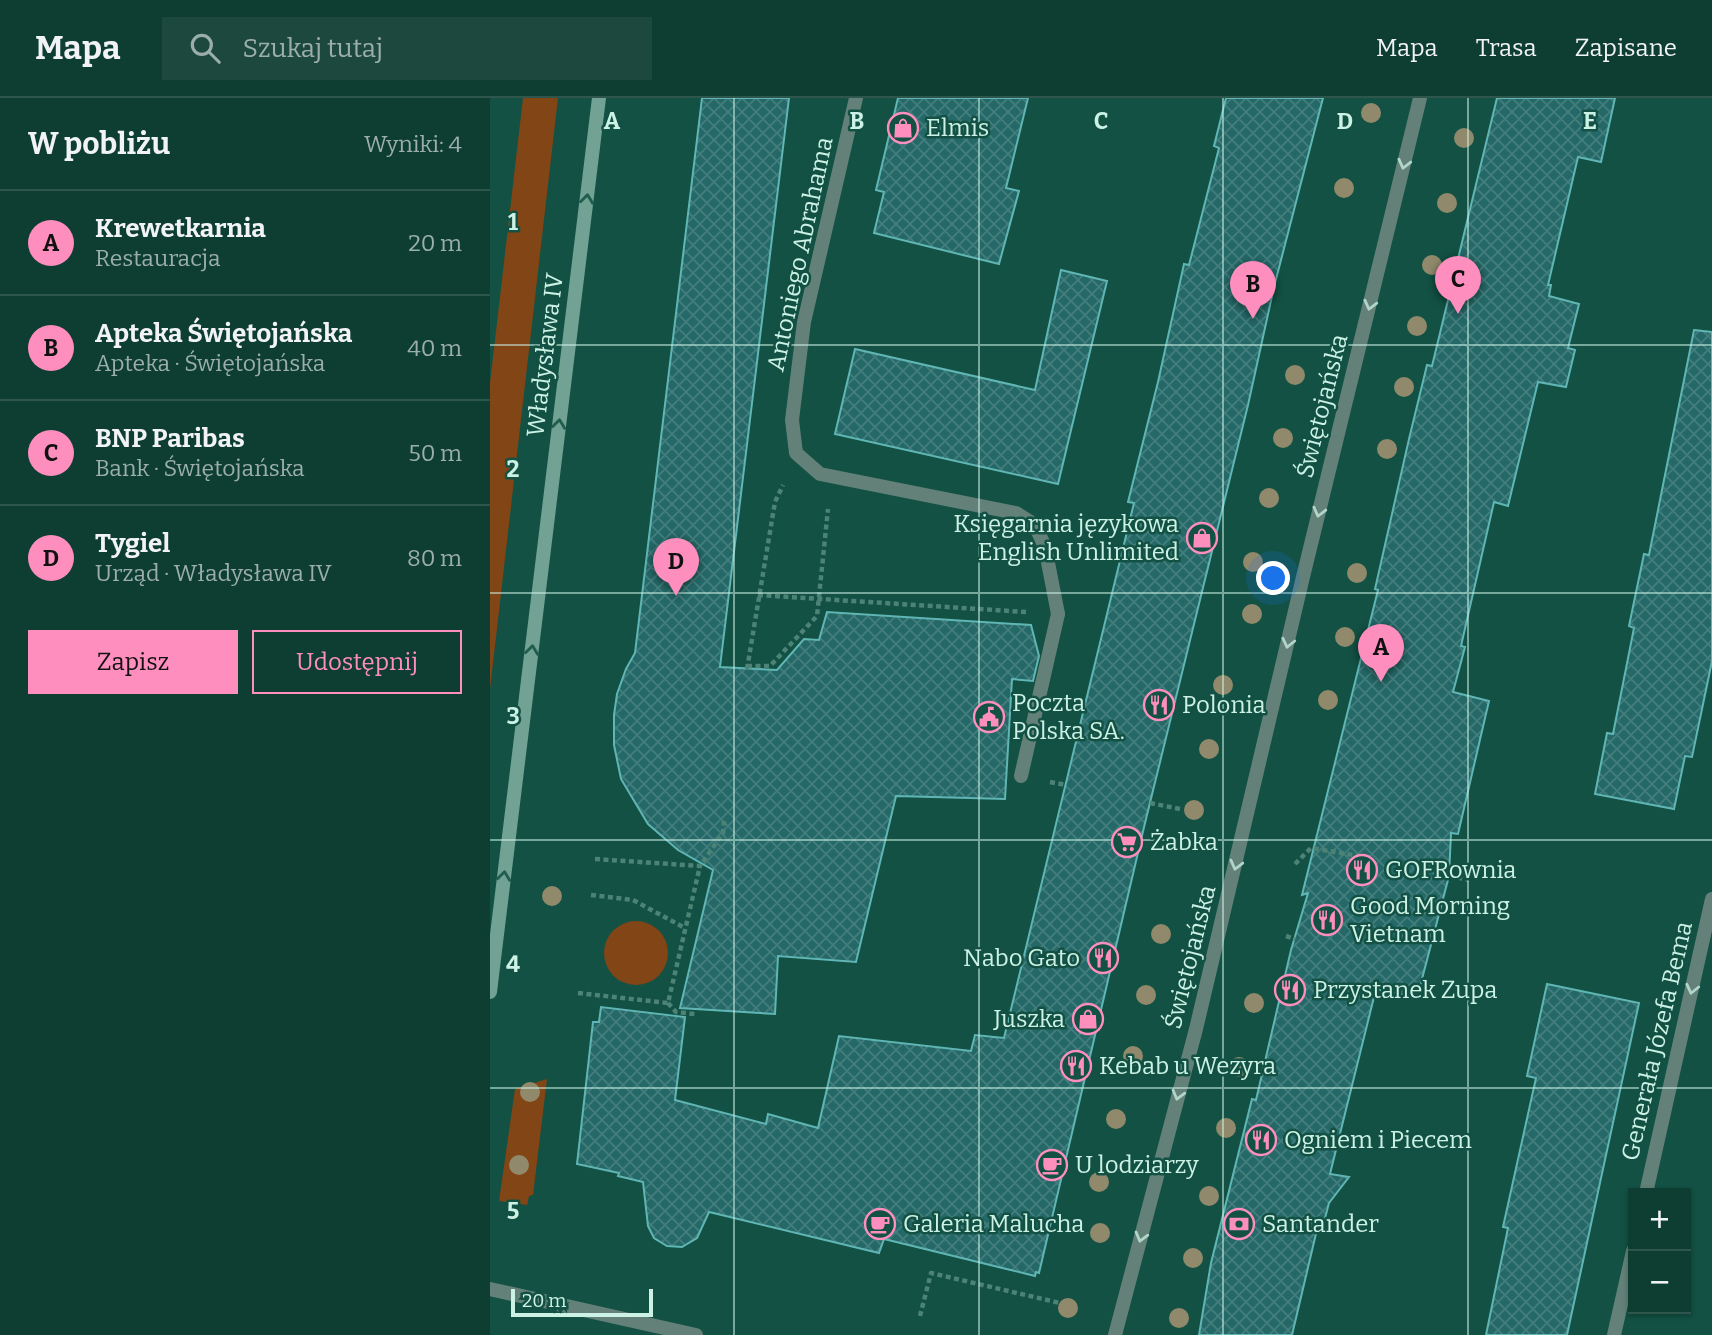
<!DOCTYPE html>
<html lang="pl">
<head>
<meta charset="utf-8">
<style>
  body { margin:0; font-family:Bitter,serif; background:#1c483e; color:#f1f3f6 }
  .controls { position:absolute; right:21px; bottom:21px; display:grid; overflow:hidden; border-radius:0px; box-shadow:0 2px 5px #0004 }
  .controls button { width:63px; height:63px; display:grid; place-items:center; padding:0; border:0; border-bottom:2px solid #2e564d; background:#0e3d32; color:#f1f3f6; font:35px sans-serif }
  .scale { position:absolute; left:21px; bottom:18px; width:142px; box-sizing:border-box; padding-left:7px; border:4px solid #ccf1e5; border-top:0; font-size:19px; line-height:24px; white-space:nowrap; color:#ccf1e5; -webkit-text-stroke:5px #125143; paint-order:stroke }
  .you { position:absolute; left:784px; top:481px; width:24px; height:24px; margin:-18px; border:5px solid #fff; border-radius:50%; background:#1a73e8; box-shadow:0 0 0 10px #1a73e833 }
  .badge { display:grid; place-items:center; width:46px; height:46px; border-radius:50%; background:#fe8ebd; color:#111; font-size:23px; font-weight:700 }
  .pin { position:absolute; translate:-50% -58px; filter:drop-shadow(0 2px 4px #0008) }
  .pin::after { content:''; position:absolute; top:37px; width:24px; height:21px; background:inherit; clip-path:polygon(0 0,100% 0,50% 100%) }
  .list { margin:0; padding:0; list-style:none }
  h2 { display:flex; justify-content:space-between; align-items:center; height:91px; margin:0; padding:0 28px; font-size:30px }
  h2 small { font-size:23px; font-weight:400; color:#9baeac }
  .list li { display:grid; grid-template-columns:46px 1fr auto; gap:21px; align-items:center; box-sizing:border-box; height:105px; padding:0 28px; border-top:2px solid #2e564d }
  .list b { display:block; font-size:26px; white-space:nowrap }
  .list p { margin:0; font-size:23px; white-space:nowrap; color:#9baeac }
  .list em { font-size:23px; font-style:normal; color:#9baeac }
  .actions { display:flex; gap:14px; padding:21px 28px }
  .actions a { flex:1; padding:16px 0; border:2px solid #fe8ebd; border-radius:0px; text-align:center; font-size:24px; color:#fe8ebd }
  .actions .main { background:#fe8ebd; color:#111 }
  .icon { flex:none; width:38px; height:38px; fill:none; stroke:currentColor; stroke-width:2; stroke-linecap:round; stroke-linejoin:round }
  .map { position:relative; flex:none; width:1222px; height:1237px; overflow:hidden }
  header { display:flex; align-items:center; gap:42px; box-sizing:border-box; height:98px; padding:0 35px; background:#0e3d32; border-bottom:2px solid #2e564d }
  header strong { font-size:33px }
  nav { display:flex; gap:38px; margin-inline-start:auto; font-size:24px }
  .search { width:490px; height:63px; background:#1c483e; display:flex; align-items:center; gap:18px; box-sizing:border-box; padding:0 24px; border-radius:0px; color:#9baeac; font-size:26px }
  main { display:flex }
  aside { flex:1; background:#0e3d32 }
  .map>svg:first-child { display:block }
</style>
</head>
<body>
<header>
<strong>Mapa</strong>
<div class="search"><svg class="icon" aria-label="search" viewBox="0 0 24 24"><circle cx="10" cy="10" r="6"/><path d="M15 15l6 6"/></svg>Szukaj tutaj</div>
<nav><a>Mapa</a><a>Trasa</a><a>Zapisane</a></nav>
</header>
<main>
<aside>
<h2>W pobliżu<small>Wyniki: 4</small></h2>
<ul class="list">
<li><span class="badge">A</span><div><b>Krewetkarnia</b><p>Restauracja</p></div><em>20 m</em></li>
<li><span class="badge">B</span><div><b>Apteka Świętojańska</b><p>Apteka · Świętojańska</p></div><em>40 m</em></li>
<li><span class="badge">C</span><div><b>BNP Paribas</b><p>Bank · Świętojańska</p></div><em>50 m</em></li>
<li><span class="badge">D</span><div><b>Tygiel</b><p>Urząd · Władysława IV</p></div><em>80 m</em></li>
</ul>
<div class="actions"><a class="main">Zapisz</a><a>Udostępnij</a></div>
</aside>
<div class="map">
<svg width="1222" height="1237" viewBox="0 0 1222 1237">
  <defs>
    <pattern id="building-cross-hatch" width="8" height="8" patternUnits="userSpaceOnUse" patternTransform="scale(1.75)"><rect width="8" height="8" fill="#246867"/><path d="M0 0l8 8M0 8l8-8" fill="none" stroke="#437e7d"/></pattern>
  </defs>
  <rect width="100%" height="100%" fill="#125143"/>
  <path fill="#814516" d="M33,0H68L0,591V285Z
    M114 855a32 32 0 1 1 64 0a32 32 0 1 1-64 0Z
    M57,981L43,1097L39,1098L37,1107L9,1103L25,991Z"/>
  <path fill="url(#building-cross-hatch)" stroke="#60b6b5" stroke-width="2" d="M212,0H299L230,569L287,572L314,541L329,542L337,514L541,527L549,558L543,583L522,581L515,701L406,698L366,864L288,858L285,916L190,910L223,772L188,752L158,726L131,681L124,647V617L127,596L136,571L145,555Z
    M408,0H538L516,90L529,93L509,166L384,135L394,94L386,92Z
    M736,0H833L784,189L758,307L655,725L549,1175L546,1174L545,1178L394,1141L389,1155L219,1114L207,1140L192,1149L177,1148L164,1140L158,1128L153,1084L128,1078L129,1075L87,1066L103,924H109L111,909L195,919L185,1002L276,1026L278,1016L328,1030L349,938L481,953L485,937L514,940L644,405L638,404L668,284L694,166L699,167L729,50L724,48Z
    M1007,0H1125L1111,64L1088,59L1058,187H1061L1059,198L1089,206L1078,250L1085,252L1076,289L1048,284L1018,408L1004,404L971,548L975,549L963,594L999,603L968,736L961,735L959,778L927,900L886,891L840,1076L859,1079L839,1105L834,1124L829,1123L802,1237H709L721,1165L762,1001L766,1002L801,852L818,795L812,797L888,492L885,491L919,341L937,267L942,268Z
    M571,172L617,183L568,386L345,336L365,251L545,292Z
    M1204,232L1222,234V563L1202,659L1195,658L1184,711L1105,696L1117,635L1123,636L1144,530L1139,528L1154,456L1159,457Z
    M1057,886L1149,905L1077,1237H996L1018,1130L1013,1129L1046,980L1037,978Z"/>
  <g fill="none" stroke-linecap="round" stroke-linejoin="round">
    <path stroke="#4c8376" stroke-width="4.5" stroke-dasharray="5 3.5" stroke-linecap="butt" d="M268,497L536,514
      M257,568H280L327,518L338,411
      M257,571L285,404L293,387
      M560,684L576,687
      M660,705L690,711
      M105,761L210,768L233,735L234,723
      M805,766L821,750L881,760
      M959,778L979,782
      M101,797L143,802L195,830
      M796,838L805,841
      M88,895L178,905L210,768
      M178,905L186,914L205,916
      M430,1218L441,1175L570,1205"/>
    <path stroke="#638178" stroke-width="14" d="M531,678L568,516"/>
    <path stroke="#638178" stroke-width="14" d="M366,0L314,224L302,322L306,355L330,376L526,415L545,427L555,449L568,516
      M1156,1095L1222,801
      M0,1191L206,1237
      M1124,1237L1143,1153"/>
    <path stroke="#638178" stroke-width="14" d="M625,1237L706,931L813,479L930,0"/>
    <path stroke="#71a294" stroke-width="14" d="M0,894L109,0"/>
  </g>
  <g fill="#91896b">
    <circle cx="881" cy="15" r="10"/>
    <circle cx="974" cy="40" r="10"/>
    <circle cx="854" cy="90" r="10"/>
    <circle cx="957" cy="105" r="10"/>
    <circle cx="942" cy="167" r="10"/>
    <circle cx="927" cy="228" r="10"/>
    <circle cx="805" cy="277" r="10"/>
    <circle cx="914" cy="289" r="10"/>
    <circle cx="793" cy="340" r="10"/>
    <circle cx="897" cy="351" r="10"/>
    <circle cx="779" cy="400" r="10"/>
    <circle cx="763" cy="464" r="10"/>
    <circle cx="867" cy="475" r="10"/>
    <circle cx="762" cy="516" r="10"/>
    <circle cx="855" cy="539" r="10"/>
    <circle cx="733" cy="587" r="10"/>
    <circle cx="838" cy="602" r="10"/>
    <circle cx="719" cy="651" r="10"/>
    <circle cx="704" cy="712" r="10"/>
    <circle cx="62" cy="798" r="10"/>
    <circle cx="671" cy="836" r="10"/>
    <circle cx="656" cy="897" r="10"/>
    <circle cx="764" cy="905" r="10"/>
    <circle cx="643" cy="958" r="10"/>
    <circle cx="749" cy="969" r="10"/>
    <circle cx="40" cy="994" r="10"/>
    <circle cx="626" cy="1021" r="10"/>
    <circle cx="736" cy="1030" r="10"/>
    <circle cx="29" cy="1067" r="10"/>
    <circle cx="609" cy="1084" r="10"/>
    <circle cx="719" cy="1098" r="10"/>
    <circle cx="610" cy="1135" r="10"/>
    <circle cx="703" cy="1160" r="10"/>
    <circle cx="578" cy="1210" r="10"/>
    <circle cx="689" cy="1220" r="10"/>
  </g>
  <defs><path id="oneway-chevron" d="M-2-3.5L2.5 0L-2 3.5" fill="none" stroke-width="1.6" stroke-linecap="round" stroke-linejoin="round" transform="scale(1.75)"/></defs>
  <g stroke="#b2d5ca">
    <use href="#oneway-chevron" transform="translate(914 66) rotate(104)"/>
    <use href="#oneway-chevron" transform="translate(880 207) rotate(104)"/>
    <use href="#oneway-chevron" transform="translate(829 414) rotate(104)"/>
    <use href="#oneway-chevron" transform="translate(798 545) rotate(103)"/>
    <use href="#oneway-chevron" transform="translate(746 767) rotate(104)"/>
    <use href="#oneway-chevron" transform="translate(1202 891) rotate(103)"/>
    <use href="#oneway-chevron" transform="translate(688 997) rotate(105)"/>
    <use href="#oneway-chevron" transform="translate(651 1139) rotate(105)"/>
  </g>
  <g stroke="#205d4f">
    <use href="#oneway-chevron" transform="translate(97 101) rotate(-83)"/>
    <use href="#oneway-chevron" transform="translate(69 326) rotate(-83)"/>
    <use href="#oneway-chevron" transform="translate(42 552) rotate(-83)"/>
    <use href="#oneway-chevron" transform="translate(14 778) rotate(-83)"/>
  </g>
  <path fill="none" stroke="#ccf1e5" stroke-width="2" stroke-opacity="0.55" d="M244,0V1237M489,0V1237M733,0V1237M978,0V1237M0,247H1222M0,495H1222M0,742H1222M0,990H1222"/>
  <defs>
    <g id="shop-ring" transform="scale(1.575)"><circle r="9.5" fill="#125143" stroke="#fe8ebd" stroke-width="1.5"/><path d="M-5-2.5h2.3a2.7 3.5 0 0 1 5.4 0H5L5.5 6h-11ZM-1.5-2.5h3a1.5 2.3 0 0 0-3 0Z" fill="#fe8ebd"/></g>
    <g id="restaurant-ring" transform="scale(1.575)"><circle r="9.5" fill="#125143" stroke="#fe8ebd" stroke-width="1.5"/><path d="M-5-6h1v4h1v-4h1v4h1v-4h1v5L-1.5 .5V6h-2V.5L-5-1ZM5-6V6H3V1.5H1.5Q1.5-4 5-6Z" fill="#fe8ebd"/></g>
    <g id="civic-ring" transform="scale(1.575)"><circle r="9.5" fill="#125143" stroke="#fe8ebd" stroke-width="1.5"/><path d="M-.6-6.5H3V-4.5H.6V-3L4-1V1h2V6H-6V1h2V-1L-.6-3ZM-1.2 2.5V6h2.4V2.5Z" fill="#fe8ebd"/></g>
    <g id="supermarket-ring" transform="scale(1.575)"><circle r="9.5" fill="#125143" stroke="#fe8ebd" stroke-width="1.5"/><path d="M-6-5.5h2.5l.6 2H6L4.5 2H-2.5L-4.4-4H-6ZM-1.5 3.2a1.3 1.3 0 1 0 .1 0ZM3 3.2a1.3 1.3 0 1 0 .1 0Z" fill="#fe8ebd"/></g>
    <g id="cafe-ring" transform="scale(1.575)"><circle r="9.5" fill="#125143" stroke="#fe8ebd" stroke-width="1.5"/><path d="M-5.5-4.5H6V0H3Q3 3.5 0 3.5H-2.5Q-5.5 3.5-5.5 0ZM3-3.2v2h1.7v-2ZM-6 4.5H4V6H-6Z" fill="#fe8ebd"/></g>
    <g id="bank-ring" transform="scale(1.575)"><circle r="9.5" fill="#125143" stroke="#fe8ebd" stroke-width="1.5"/><path d="M-6-4H6V4H-6ZM0-2.3a2.3 2.3 0 1 0 0 4.6a2.3 2.3 0 1 0 0-4.6Z" fill="#fe8ebd"/></g>
  </defs>
  <g fill-rule="evenodd">
    <use href="#shop-ring" x="413" y="30"/>
    <use href="#shop-ring" x="712" y="440"/>
    <use href="#restaurant-ring" x="669" y="607"/>
    <use href="#civic-ring" x="499" y="619"/>
    <use href="#supermarket-ring" x="637" y="744"/>
    <use href="#restaurant-ring" x="872" y="772"/>
    <use href="#restaurant-ring" x="837" y="822"/>
    <use href="#restaurant-ring" x="613" y="860"/>
    <use href="#restaurant-ring" x="800" y="892"/>
    <use href="#shop-ring" x="598" y="921"/>
    <use href="#restaurant-ring" x="586" y="968"/>
    <use href="#restaurant-ring" x="771" y="1042"/>
    <use href="#cafe-ring" x="562" y="1067"/>
    <use href="#cafe-ring" x="390" y="1126"/>
    <use href="#bank-ring" x="749" y="1126"/>
  </g>
  <g text-anchor="middle" dominant-baseline="central" stroke-width="5" stroke-linejoin="round" paint-order="stroke">
    <g font-size="24" fill="#ccf1e5" stroke="#125143" text-anchor="start">
      <text x="436" y="30">Elmis</text>
      <text x="689" y="426" text-anchor="end">Księgarnia językowa<tspan x="689" dy="28">English Unlimited</tspan></text>
      <text x="522" y="605">Poczta<tspan x="522" dy="28">Polska SA.</tspan></text>
      <text x="692" y="607">Polonia</text>
      <text x="660" y="744">Żabka</text>
      <text x="895" y="772">GOFRownia</text>
      <text x="860" y="808">Good Morning<tspan x="860" dy="28">Vietnam</tspan></text>
      <text x="590" y="860" text-anchor="end">Nabo Gato</text>
      <text x="823" y="892">Przystanek Zupa</text>
      <text x="575" y="921" text-anchor="end">Juszka</text>
      <text x="609" y="968">Kebab u Wezyra</text>
      <text x="794" y="1042">Ogniem i Piecem</text>
      <text x="585" y="1067">U lodziarzy</text>
      <text x="413" y="1126">Galeria Malucha</text>
      <text x="772" y="1126">Santander</text>
    </g>
    <g font-size="24" fill="#ccf1e5" stroke="#125143">
      <text transform="translate(310 156) rotate(-78)">Antoniego Abrahama</text>
      <text transform="translate(55 257) rotate(-83)">Władysława IV</text>
      <text transform="translate(832 308) rotate(-76)">Świętojańska</text>
      <text transform="translate(700 859) rotate(-76)">Świętojańska</text>
      <text transform="translate(1167 943) rotate(-77)">Generała Józefa Bema</text>
    </g>
  </g>
  <g font-size="23" text-anchor="middle" font-weight="bold" fill="#ccf1e5" stroke="#125143" stroke-width="5" stroke-linejoin="round" paint-order="stroke">
    <text x="122" y="31">A</text>
    <text x="367" y="31">B</text>
    <text x="611" y="31">C</text>
    <text x="855" y="31">D</text>
    <text x="1100" y="31">E</text>
    <text x="23" y="132">1</text>
    <text x="23" y="379">2</text>
    <text x="23" y="626">3</text>
    <text x="23" y="874">4</text>
    <text x="23" y="1121">5</text>
  </g>
</svg>
<div class="controls">
<button>+</button>
<button>−</button>
</div>
<div class="scale">20 m</div>
<div class="you"></div>
<div class="pin badge" style="left:891px;top:584px">A</div>
<div class="pin badge" style="left:763px;top:221px">B</div>
<div class="pin badge" style="left:968px;top:216px">C</div>
<div class="pin badge" style="left:186px;top:498px">D</div>
</div>
</main>
</body>
</html>
